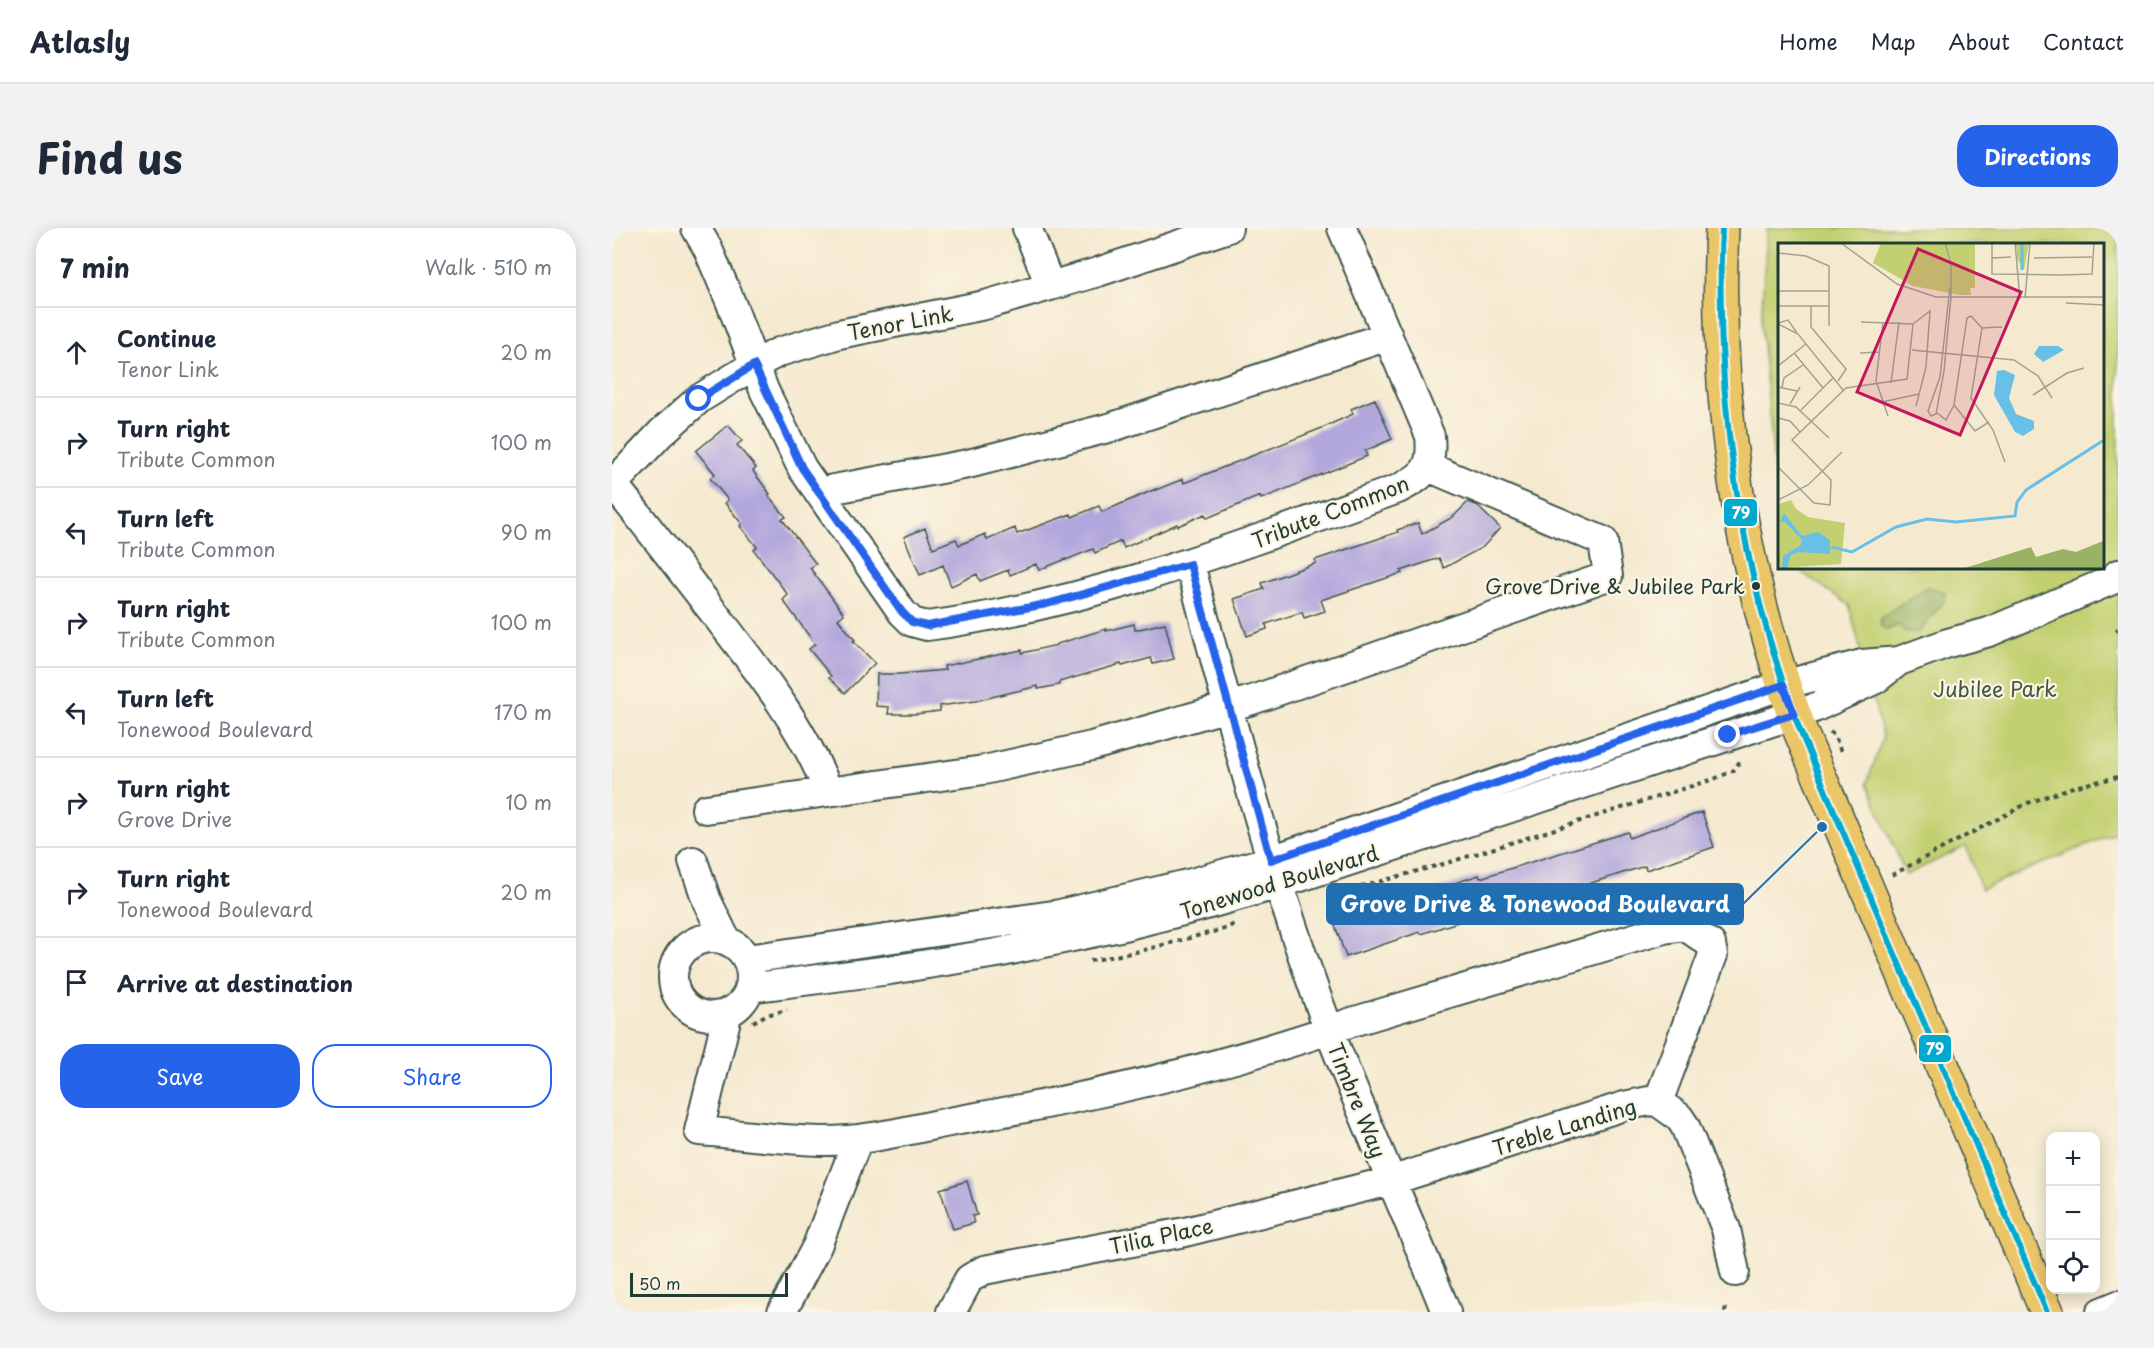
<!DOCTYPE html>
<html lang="en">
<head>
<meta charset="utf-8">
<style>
  body { margin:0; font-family:"Playpen Sans",sans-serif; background:#f2f2f3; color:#1f2937 }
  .controls { position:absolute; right:18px; bottom:18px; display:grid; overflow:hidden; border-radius:12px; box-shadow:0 3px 15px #0003 }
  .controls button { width:54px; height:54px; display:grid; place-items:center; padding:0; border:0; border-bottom:2px solid #e0e1e3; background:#fff; color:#1f2937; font:30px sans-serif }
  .scale { position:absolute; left:18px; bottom:15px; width:158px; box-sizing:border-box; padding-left:6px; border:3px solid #1f3d34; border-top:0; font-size:16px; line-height:21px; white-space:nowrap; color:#1f3d34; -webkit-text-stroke:4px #fcf5e5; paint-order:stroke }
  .stop { position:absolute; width:18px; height:18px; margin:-14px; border:4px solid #2563eb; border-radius:50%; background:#fff }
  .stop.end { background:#2563eb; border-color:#fff; box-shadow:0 2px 6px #0008 }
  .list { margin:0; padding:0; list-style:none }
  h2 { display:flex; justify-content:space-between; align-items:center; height:78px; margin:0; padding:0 24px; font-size:26px }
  h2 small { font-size:20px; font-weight:400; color:#747a83 }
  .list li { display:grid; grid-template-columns:39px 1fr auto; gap:18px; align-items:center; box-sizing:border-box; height:90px; padding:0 24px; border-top:2px solid #e0e1e3 }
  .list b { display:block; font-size:22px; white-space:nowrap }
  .list p { margin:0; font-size:20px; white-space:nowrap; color:#747a83 }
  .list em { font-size:20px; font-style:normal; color:#747a83 }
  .actions { display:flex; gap:12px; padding:18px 24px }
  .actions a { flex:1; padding:14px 0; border:2px solid #2563eb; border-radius:24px; text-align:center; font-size:21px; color:#2563eb }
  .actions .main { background:#2563eb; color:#fff }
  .icon { flex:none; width:33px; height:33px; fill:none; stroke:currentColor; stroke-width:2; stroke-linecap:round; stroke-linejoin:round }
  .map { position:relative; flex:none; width:1506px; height:1084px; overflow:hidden; border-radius:24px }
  header { display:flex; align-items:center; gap:36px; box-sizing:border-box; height:84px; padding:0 30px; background:#fff; border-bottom:2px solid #e0e1e3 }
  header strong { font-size:28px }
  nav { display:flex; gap:33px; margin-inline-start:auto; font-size:21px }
  .intro { display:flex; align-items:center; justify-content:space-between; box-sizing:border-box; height:144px; padding:0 36px }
  h1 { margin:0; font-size:42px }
  .button { padding:15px 27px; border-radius:24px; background:#2563eb; color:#fff; font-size:21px; font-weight:700 }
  main { display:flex; gap:36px; padding:0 36px }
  aside { flex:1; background:#fff; border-radius:24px; box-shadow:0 3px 15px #0003 }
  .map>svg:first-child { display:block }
</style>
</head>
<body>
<header>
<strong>Atlasly</strong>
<nav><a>Home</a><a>Map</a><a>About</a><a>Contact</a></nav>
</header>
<div class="intro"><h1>Find us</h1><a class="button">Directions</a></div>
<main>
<aside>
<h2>7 min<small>Walk · 510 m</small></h2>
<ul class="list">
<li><svg class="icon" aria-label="ahead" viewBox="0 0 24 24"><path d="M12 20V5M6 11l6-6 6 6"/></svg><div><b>Continue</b><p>Tenor Link</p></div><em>20 m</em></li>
<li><svg class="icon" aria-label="right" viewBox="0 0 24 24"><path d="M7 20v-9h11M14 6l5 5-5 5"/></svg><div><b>Turn right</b><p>Tribute Common</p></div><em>100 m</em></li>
<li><svg class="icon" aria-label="left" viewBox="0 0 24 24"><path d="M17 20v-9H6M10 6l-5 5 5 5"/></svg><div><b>Turn left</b><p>Tribute Common</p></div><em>90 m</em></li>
<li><svg class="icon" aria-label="right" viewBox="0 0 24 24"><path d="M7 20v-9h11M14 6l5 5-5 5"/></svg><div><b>Turn right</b><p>Tribute Common</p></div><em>100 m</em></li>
<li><svg class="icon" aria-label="left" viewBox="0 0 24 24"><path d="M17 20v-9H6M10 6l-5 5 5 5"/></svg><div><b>Turn left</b><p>Tonewood Boulevard</p></div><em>170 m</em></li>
<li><svg class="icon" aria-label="right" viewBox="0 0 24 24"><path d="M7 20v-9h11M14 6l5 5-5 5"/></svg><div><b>Turn right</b><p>Grove Drive</p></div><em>10 m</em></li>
<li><svg class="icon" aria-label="right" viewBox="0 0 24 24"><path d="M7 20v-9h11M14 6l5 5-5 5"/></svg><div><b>Turn right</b><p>Tonewood Boulevard</p></div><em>20 m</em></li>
<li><svg class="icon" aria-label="arrive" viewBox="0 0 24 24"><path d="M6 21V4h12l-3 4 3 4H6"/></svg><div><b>Arrive at destination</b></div></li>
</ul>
<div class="actions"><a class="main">Save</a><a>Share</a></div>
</aside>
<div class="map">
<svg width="1506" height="1084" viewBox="0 0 1506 1084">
  <rect width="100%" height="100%" fill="#fcf5e5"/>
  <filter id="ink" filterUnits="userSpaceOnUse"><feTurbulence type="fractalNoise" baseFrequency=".0167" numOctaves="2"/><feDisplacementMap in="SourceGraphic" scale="12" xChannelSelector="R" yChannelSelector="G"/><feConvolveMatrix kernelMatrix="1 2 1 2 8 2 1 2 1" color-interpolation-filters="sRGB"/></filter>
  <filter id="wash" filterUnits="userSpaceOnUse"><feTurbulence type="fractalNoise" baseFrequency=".008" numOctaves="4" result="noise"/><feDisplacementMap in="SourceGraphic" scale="24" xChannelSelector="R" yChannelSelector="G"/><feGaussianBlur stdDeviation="1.35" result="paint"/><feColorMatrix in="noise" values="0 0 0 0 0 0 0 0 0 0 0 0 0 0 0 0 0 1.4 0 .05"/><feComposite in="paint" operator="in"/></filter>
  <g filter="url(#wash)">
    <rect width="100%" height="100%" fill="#f5e9cf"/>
    <path fill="#c3d071" stroke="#718652" stroke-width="1.5" d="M1155,0H1506V604L1369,661L1354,618L1294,647L1255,555L1271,509L1237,377L1182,339H1490V16H1167V266L1163,247L1149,96Z"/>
    <path fill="#9ab263" stroke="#5c784c" stroke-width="1.5" d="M1315,359L1333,364L1332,374L1306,405L1292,403L1287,397L1275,402L1268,397L1269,389Z"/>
    <g id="blocks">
      <path fill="#b2a7dc" d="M763,171L780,211L753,223L755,228L649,271L648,268L595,290L593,286L566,298L565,296L512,320L509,313L483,325L481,321L454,332V331L427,342L424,336L398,347L396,342L368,353L365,346L339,358L331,337L308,347L292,309L313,300L321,320L344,311L347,317L373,306L375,312L403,300L405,306L459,286L460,289L487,278L490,284L544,261V262L571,251L572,255L710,200L741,186L739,181Z
        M116,197L130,213L125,217L144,240L141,243L158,266L156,267L174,289L170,291L204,336L198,340L232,386L226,391L243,412L241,413L263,435L233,465L217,450L219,448L197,421L203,416L171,372L176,367L142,322L145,319L128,298L130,296L113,275L116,272L98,250L103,246L84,223Z
        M856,274L864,277L888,300L871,319L832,340L827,330L789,343L790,345L709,372L713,383L692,390L690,384L654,396L655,401L635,408L622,371L652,361L650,355L704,335L703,332L786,304L785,302L806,295L810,306L841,289Z
        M553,395L562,431L541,436L539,430L510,438L509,436L447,454V457L426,461V458L363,473L328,478V483L303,486H276L277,479L264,478L265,446H288L333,442L332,438L410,422V425L445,417V416L494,401V403L522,396L523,402Z
        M1090,584L1102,619L1034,642L1033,638L884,685L883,682L809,706L808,704L734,729L722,694L792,670V672L867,647L868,650L1016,604L1017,610Z
        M355,953L365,987L360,988L362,995L341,1001L328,961Z"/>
    </g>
  </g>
  <g filter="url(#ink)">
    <use href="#blocks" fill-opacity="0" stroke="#3f574b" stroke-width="1.5"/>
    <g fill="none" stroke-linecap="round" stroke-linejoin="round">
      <g stroke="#3f574b" stroke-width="32">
        <path id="minor" d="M84,0L96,21L119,75L152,162L190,240L290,384L300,394L315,398C479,376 632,316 786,261C814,247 821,239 818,208L730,0
          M415,0L438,57
          M1,256C37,300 71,345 106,390C147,443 192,500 216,563
          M0,257L49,205L87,171L142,137L167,124L227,106L373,77L486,44L616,0
          M206,264L356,236L500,199L776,108
          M578,336C619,493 660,651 717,802C754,897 797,990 834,1084
          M94,581L372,542L480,518L640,472L996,348L991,313L816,239
          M81,633L95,673L114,712
          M61 749a39 39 0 1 1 78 0a39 39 0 1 1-78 0Z
          M135,731L448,686L576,656L659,632L1171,457L1250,436L1287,433
          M137,760L278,742L385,725L512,698L583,680L667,656L1202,480L1264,451L1287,433L1336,415L1377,404L1500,352L1506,346
          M116,784L87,903C127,906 168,912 209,913C255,914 303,900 348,892C481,869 613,839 740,794L1052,701L1073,698L1099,716L1101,727L1046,874
          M170,1084L205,1018L246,911
          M339,1084L357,1051L372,1042L573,1004L778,953L1012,878L1037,873L1046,874L1067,889L1073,898L1114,1001L1123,1044
          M1489,1084L1506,1077"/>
      </g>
      <g stroke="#3f574b" stroke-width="36">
        <path id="major" d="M1110,0C1102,171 1128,346 1189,505L1435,1084"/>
      </g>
      <path stroke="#3f574b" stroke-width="4" stroke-dasharray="4.5 4.5" stroke-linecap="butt" d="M1504,402L1506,401
        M1218,504L1222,507L1230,526
        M1280,647L1416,575L1461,559L1506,549
        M715,668L835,635L1102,551L1121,543L1129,532
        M478,733L528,723L612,701L625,695
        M141,794L154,787L175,782
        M1113,1084L1114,1078"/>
      <use href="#minor" stroke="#fff" stroke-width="28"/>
      <use href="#major" stroke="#ebc669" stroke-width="33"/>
      <g stroke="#fcf5e5" stroke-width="10">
        <path id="bus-1" d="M1110,0C1102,171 1128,346 1189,505L1435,1084"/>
      </g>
      <use href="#bus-1" stroke="#00a9ce" stroke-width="6"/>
    </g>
  </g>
  <g fill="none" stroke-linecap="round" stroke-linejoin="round" filter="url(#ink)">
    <path stroke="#2563eb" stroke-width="8" d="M87,171L142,137L190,240L290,384L300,394L315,398L435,376L578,336L659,632L1171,457L1182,486L1116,507"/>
  </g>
  <circle fill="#1f3d34" stroke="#fcf5e5" stroke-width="2" cx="1144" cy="358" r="5"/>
  <g text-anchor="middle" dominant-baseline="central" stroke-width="4.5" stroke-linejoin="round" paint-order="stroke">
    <g font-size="20" fill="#1f3d34" stroke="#fcf5e5" text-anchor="end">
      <text x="1133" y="358">Grove Drive &amp; Jubilee Park</text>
    </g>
    <g font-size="21" fill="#1f3d34" stroke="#fcf5e5">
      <text transform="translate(288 94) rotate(-11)">Tenor Link</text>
      <text transform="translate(718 283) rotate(-21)">Tribute Common</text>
      <text transform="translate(667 653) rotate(-17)">Tonewood Boulevard</text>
      <text transform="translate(746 872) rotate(68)">Timbre Way</text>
      <text transform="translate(952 898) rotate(-17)">Treble Landing</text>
      <text transform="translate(549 1007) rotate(-12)">Tilia Place</text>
    </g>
    <g font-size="21" fill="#405a40" stroke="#fcf5e5">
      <text x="1383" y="460">Jubilee Park</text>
    </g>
  </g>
  <g transform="translate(1166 15)">
    <rect width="326" height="326" fill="#f5e9cf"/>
    <path d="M103,0H197V45H192L193,52H182L135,43L95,20ZM238,0H251L246,27L239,16ZM13,257L18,266L30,274L67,280L63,321L0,325V261Z" fill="#c3d071"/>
    <path d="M325,298V325H187L253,304L258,314L285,306L298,309Z" fill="#9ab263"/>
    <path d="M261,103H280L286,107L265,119L256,111ZM226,127L237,132L231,155L238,171L256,178V186L245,193L237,189L216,152L219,128ZM6,270L24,293L40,289L52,297V311L21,309L13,312L9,325H4L5,313L23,302L24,297L7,279H2Z" fill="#69c0e6"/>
    <path fill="none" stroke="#69c0e6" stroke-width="3" d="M244,0V27M53,304L74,309L118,284L149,276L178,279L237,273L239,259L248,247L326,197"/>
    <path fill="none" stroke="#9fa491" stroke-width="1.5" d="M63,0L119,41L158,54H326M167,0L173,20V54L166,128L158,171L153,173L150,168L162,134L172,44M214,0V31L283,32L314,31L316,0M237,0L242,56M0,10L28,13L51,23V83M214,15L233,14M256,15L314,14M0,48H51M247,55L252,0M288,60L326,62M0,63H51M33,63V84L68,126L60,138M83,79L135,81M105,79L98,138L110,173M0,80L10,77L19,90M0,81L20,91L65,147M135,81L152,68L148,124L138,163M224,84L204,85L193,155L215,187L227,219M134,107L236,117L260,133L274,155M16,110L45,145M82,110L102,109M0,123L28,101M113,140L121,79M0,144L19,148M4,144L6,135L25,122M255,152L289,130L306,125M104,159L141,151M0,160L18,164L51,195M12,161L22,144M176,162L197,188L211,179M23,167L56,134M158,169L168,177L176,162L189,75L193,73L204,85M0,175L12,178L22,189M0,224L36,260L52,262L53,237L14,197L68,145L129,136L135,81M0,257L30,242L64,209"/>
    <path fill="#c2185b" fill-opacity="0.15" stroke="#c2185b" stroke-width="3" d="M140,6L243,49L182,192L79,149Z"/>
    <rect width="326" height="326" fill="none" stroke="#1f3d34" stroke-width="3"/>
  </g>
  <path fill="none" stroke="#1f6fb2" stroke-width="2" d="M1210 599L1131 676"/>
  <circle fill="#1f6fb2" stroke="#fcf5e5" stroke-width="2" cx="1210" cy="599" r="6"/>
  <rect fill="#1f6fb2" stroke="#1f6fb2" stroke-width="2" x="715" y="656" width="416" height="40" rx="6"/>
  <g font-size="22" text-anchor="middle" font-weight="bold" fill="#fff">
    <text x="923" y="684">Grove Drive &amp; Tonewood Boulevard</text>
  </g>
  <g stroke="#fcf5e5" stroke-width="2">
    <rect x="1111" y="270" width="35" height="29" rx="6" fill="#00a9ce"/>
    <rect x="1306" y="806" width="34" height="29" rx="6" fill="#00a9ce"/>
  </g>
  <g font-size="16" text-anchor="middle" font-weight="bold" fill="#fff">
    <text x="1129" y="291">79</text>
    <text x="1323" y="827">79</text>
  </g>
</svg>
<div class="controls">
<button>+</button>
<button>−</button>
<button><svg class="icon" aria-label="locate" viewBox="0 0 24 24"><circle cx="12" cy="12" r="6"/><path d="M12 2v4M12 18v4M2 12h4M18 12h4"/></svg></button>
</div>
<div class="scale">50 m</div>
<div class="stop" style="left:87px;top:171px"></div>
<div class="stop end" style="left:1116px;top:507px"></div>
</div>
</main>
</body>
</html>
